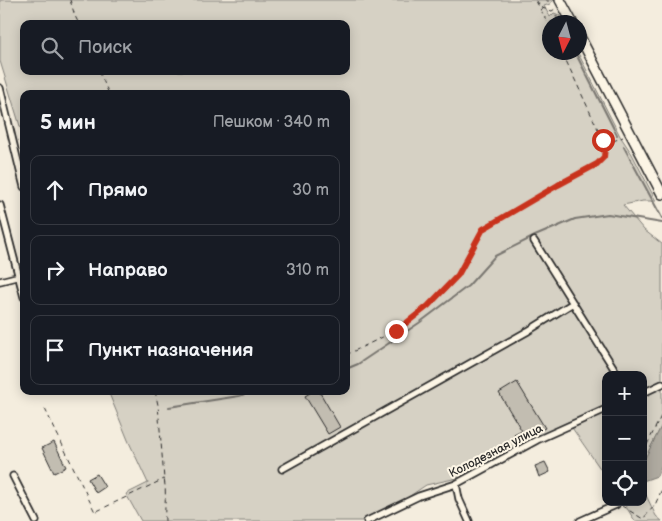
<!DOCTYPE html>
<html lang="ru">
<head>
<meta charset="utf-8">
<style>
  body { margin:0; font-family:"Balsamiq Sans",sans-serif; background:#20242c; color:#f1f3f6 }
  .controls { position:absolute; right:15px; bottom:15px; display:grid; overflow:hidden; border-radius:10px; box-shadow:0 2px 12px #0003 }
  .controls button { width:45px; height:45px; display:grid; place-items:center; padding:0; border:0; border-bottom:1px solid #363941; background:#171b24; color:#f1f3f6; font:25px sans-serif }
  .compass { position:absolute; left:542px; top:15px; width:45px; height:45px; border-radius:50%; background:#171b24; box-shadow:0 2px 12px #0003; rotate:186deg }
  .stop { position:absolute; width:15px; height:15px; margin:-11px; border:4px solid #c8321e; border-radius:50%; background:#fff }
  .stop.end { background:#c8321e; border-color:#fff; box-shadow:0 1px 5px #0008 }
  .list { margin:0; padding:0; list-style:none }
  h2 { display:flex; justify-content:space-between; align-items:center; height:65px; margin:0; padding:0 20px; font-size:21px }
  h2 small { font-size:16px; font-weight:400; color:#9ea1a6 }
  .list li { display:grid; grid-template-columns:32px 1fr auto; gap:15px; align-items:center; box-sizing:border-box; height:70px; margin:0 10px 10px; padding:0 10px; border:1px solid #363941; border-radius:10px }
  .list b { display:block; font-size:19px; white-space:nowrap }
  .list em { font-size:16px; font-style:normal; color:#9ea1a6 }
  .icon { flex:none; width:28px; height:28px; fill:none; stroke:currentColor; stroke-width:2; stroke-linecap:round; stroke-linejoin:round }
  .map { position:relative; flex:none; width:662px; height:521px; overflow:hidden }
  .search { position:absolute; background:#171b24; box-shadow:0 2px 12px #0003; left:20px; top:20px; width:330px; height:55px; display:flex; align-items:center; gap:12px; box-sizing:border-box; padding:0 18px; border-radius:10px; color:#9ea1a6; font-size:19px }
  .panel { position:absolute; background:#171b24; box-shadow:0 2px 12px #0003; left:20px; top:90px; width:330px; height:305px; border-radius:10px }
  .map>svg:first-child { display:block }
</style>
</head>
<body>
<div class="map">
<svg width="662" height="521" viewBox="0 0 662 521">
  <rect width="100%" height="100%" fill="#f4edde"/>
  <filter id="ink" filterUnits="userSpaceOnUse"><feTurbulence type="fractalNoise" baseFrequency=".02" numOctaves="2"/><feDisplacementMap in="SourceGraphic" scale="10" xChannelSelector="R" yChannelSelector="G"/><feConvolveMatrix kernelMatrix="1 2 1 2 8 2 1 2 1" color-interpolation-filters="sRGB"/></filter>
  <g filter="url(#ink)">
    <path fill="#d6d1c4" stroke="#807e78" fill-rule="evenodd" d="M0,0H553L550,4L544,6L550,17L554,13L559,15L562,22H550V52L578,53L620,136L632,154L656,201H643L623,205L644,230L662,244V425L643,462V375H606V477L568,422L462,477L426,485L373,521H141L126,494L148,483L128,440L108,391H346V94H24V139L0,61ZM24,24H346V71H24Z
      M643,489L656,516L662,521H635L623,502H643Z"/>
    <path fill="#afaaa0" stroke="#7a7771" d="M662,425V464L657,476L643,481V462Z"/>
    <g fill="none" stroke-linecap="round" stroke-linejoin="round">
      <path stroke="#7a7771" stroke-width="2" d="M547,0L548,1
        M556,16L560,22
        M575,52L617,135
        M624,147L662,218
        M346,369L358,364L419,323L468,286L495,256L535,236L575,219L608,214L662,223
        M169,407L239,396L254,391"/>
    </g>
    <path fill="#c2bdb1" stroke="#2b2b2b" d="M517,382L545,428L518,443L514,435L522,431L499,393Z
      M313,391H319L340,427L328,434L305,396Z
      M54,442L66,467L54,473L42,448Z
      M545,462L550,472L539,477L535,466Z
      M97,474L105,487L96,493L88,479Z"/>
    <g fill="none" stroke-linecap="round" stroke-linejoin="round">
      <g stroke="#2b2b2b" stroke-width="9">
        <path id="street" d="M0,88L24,187
          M0,205L24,297
          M534,241L618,375
          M0,281L24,275
          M643,393L662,384
          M282,469L528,331L573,303
          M13,476L36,521
          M456,484L459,499L469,521
          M367,521L419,496L456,484L537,440L606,409
          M580,521L616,505"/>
      </g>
      <g stroke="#2b2b2b" stroke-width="12">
        <path id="secondary" d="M560,0L572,22
          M580,37L662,194"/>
      </g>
      <path stroke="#2b2b2b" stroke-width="1" stroke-dasharray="5 4" stroke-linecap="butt" d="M70,0L75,16L79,24
        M536,0L542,8L552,11L555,9
        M536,1L550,27
        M99,71L109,94
        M604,140L611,142L623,137
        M346,355L395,331L429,306L459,275L483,229L557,185L597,164L604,157L605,147L603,140L562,52
        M155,391L158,405L164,479C167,493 164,507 165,521
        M45,409L95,512L164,479
        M643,453L662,414
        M622,506L643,519L655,505L662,489"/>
      <use href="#street" stroke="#fcf5e5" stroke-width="5.5"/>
      <use href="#secondary" stroke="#fcf5e5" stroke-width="9"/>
    </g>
  </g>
  <g fill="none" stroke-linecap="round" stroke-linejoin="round" filter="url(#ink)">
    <path stroke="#c8321e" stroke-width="6" d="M396,331L428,306L458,275L483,229L558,185L597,164L604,157L605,147L603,140"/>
  </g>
  <g text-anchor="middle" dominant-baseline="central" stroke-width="4" stroke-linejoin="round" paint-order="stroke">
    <g font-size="12" fill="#2b2b2b" stroke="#fcf5e5">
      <text transform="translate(496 451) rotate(-27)">Колодезная улица</text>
    </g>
  </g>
</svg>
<div class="controls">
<button>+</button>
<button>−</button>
<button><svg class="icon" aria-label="locate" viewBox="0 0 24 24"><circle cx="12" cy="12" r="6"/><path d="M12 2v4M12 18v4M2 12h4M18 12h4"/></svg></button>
</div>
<svg class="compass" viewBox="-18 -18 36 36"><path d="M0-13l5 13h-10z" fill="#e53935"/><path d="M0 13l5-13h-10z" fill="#9ea1a6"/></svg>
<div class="stop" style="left:603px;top:140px"></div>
<div class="stop end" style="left:396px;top:331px"></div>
<div class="search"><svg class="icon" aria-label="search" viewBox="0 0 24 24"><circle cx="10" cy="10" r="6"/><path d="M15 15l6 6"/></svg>Поиск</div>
<section class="panel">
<h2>5 мин<small>Пешком · 340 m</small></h2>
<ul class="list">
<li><svg class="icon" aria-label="ahead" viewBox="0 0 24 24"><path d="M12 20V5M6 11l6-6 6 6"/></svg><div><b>Прямо</b></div><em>30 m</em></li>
<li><svg class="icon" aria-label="right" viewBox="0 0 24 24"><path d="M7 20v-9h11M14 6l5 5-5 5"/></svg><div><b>Направо</b></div><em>310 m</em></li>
<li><svg class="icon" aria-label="arrive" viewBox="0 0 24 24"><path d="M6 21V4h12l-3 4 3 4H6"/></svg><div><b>Пункт назначения</b></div></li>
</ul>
</section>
</div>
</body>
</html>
